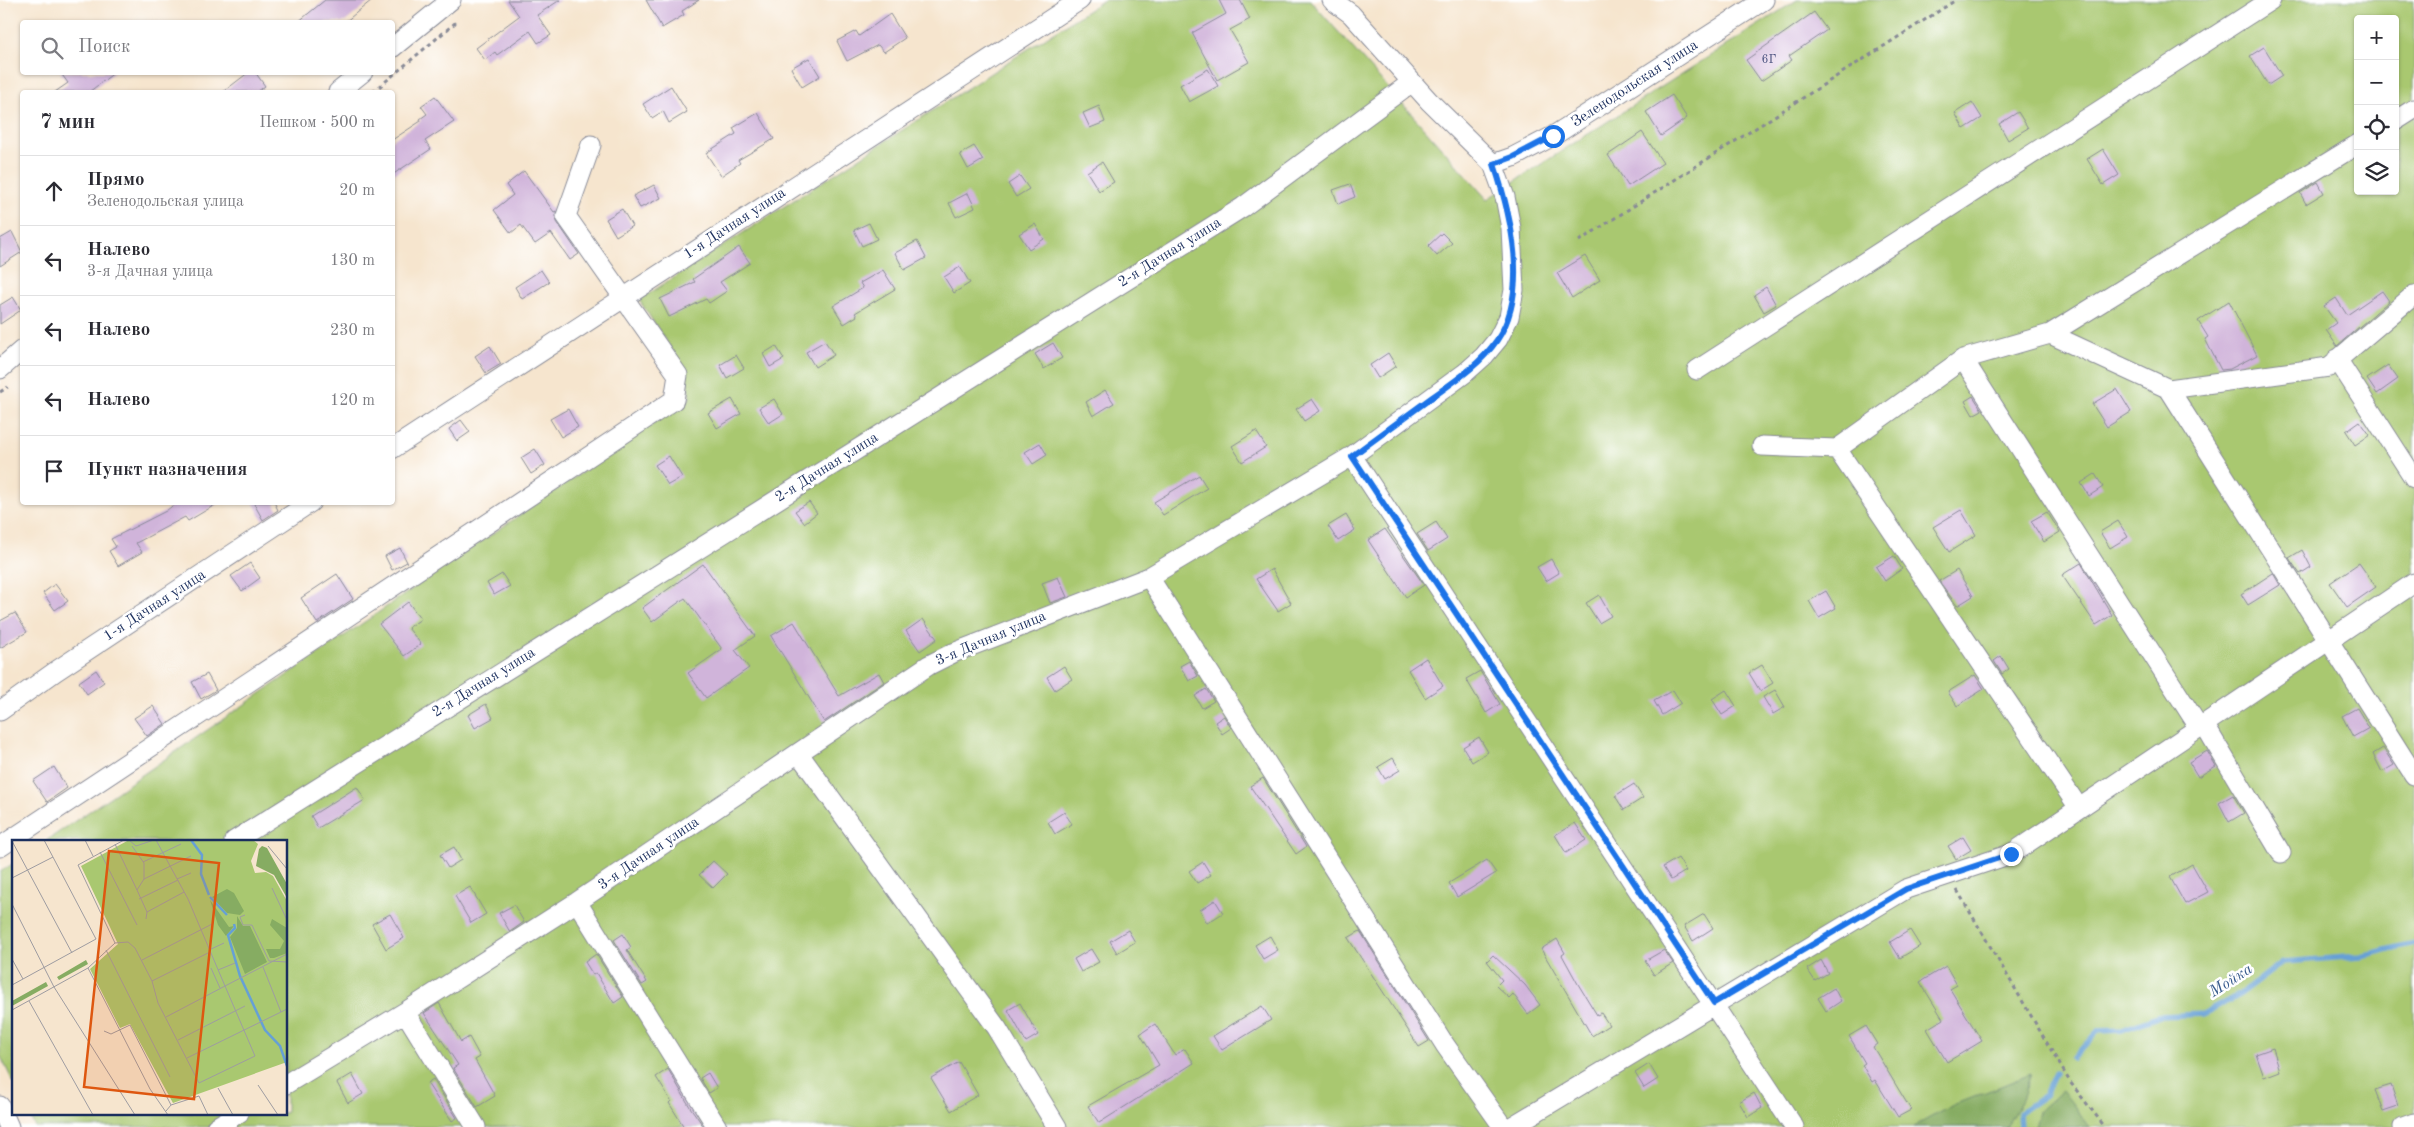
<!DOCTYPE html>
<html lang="ru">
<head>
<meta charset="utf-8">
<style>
  body { margin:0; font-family:"Old Standard TT",serif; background:#f7f7f7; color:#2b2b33 }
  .controls { position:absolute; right:15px; top:15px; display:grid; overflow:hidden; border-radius:5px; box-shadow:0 1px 4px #0004 }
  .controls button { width:45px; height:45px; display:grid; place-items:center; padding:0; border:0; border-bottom:1px solid #e1e1e2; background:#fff; color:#2b2b33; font:25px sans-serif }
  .stop { position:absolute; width:15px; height:15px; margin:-11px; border:4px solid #1a73e8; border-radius:50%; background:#fff }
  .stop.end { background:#1a73e8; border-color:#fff; box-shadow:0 1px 5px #0008 }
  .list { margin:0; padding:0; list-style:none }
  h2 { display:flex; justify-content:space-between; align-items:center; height:65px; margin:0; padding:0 20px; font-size:21px }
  h2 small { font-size:16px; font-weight:400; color:#7c7c81 }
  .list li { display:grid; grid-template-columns:32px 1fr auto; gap:15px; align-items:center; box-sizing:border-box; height:70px; padding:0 20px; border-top:1px solid #e1e1e2 }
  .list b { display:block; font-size:19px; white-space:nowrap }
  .list p { margin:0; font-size:16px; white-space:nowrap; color:#7c7c81 }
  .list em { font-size:16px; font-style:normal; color:#7c7c81 }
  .icon { flex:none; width:28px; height:28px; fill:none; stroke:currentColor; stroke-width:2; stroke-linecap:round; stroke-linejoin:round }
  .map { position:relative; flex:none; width:2414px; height:1127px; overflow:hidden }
  .search { position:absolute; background:#fff; box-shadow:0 1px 4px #0004; left:20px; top:20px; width:375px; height:55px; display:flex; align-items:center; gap:12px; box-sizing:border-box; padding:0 18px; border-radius:5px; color:#7c7c81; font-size:19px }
  .panel { position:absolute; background:#fff; box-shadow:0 1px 4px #0004; left:20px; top:90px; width:375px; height:415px; border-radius:5px }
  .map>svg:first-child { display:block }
</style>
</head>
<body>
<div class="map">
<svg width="2414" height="1127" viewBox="0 0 2414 1127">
  <rect width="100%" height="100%" fill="#fff"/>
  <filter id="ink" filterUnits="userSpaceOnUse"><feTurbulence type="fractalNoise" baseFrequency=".02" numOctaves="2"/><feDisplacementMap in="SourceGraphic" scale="10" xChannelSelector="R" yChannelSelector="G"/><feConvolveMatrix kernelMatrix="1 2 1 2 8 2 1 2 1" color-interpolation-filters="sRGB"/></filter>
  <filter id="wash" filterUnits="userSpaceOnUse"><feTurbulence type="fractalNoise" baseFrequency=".0096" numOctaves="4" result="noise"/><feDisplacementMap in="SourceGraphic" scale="20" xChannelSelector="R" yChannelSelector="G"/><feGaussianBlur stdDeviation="1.12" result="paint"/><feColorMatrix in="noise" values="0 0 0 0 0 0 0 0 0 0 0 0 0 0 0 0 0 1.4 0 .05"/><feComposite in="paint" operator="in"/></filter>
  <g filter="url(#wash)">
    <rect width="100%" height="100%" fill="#f6e5ce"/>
    <path fill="#a9c870" stroke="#627c67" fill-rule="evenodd" d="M1104,0H1310L1487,199L1797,0H2414V1127H35L28,1113H286V841H46L690,398L685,370L639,300ZM2358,19H2395V191H2358Z
      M14,863V1084L0,1055V872Z"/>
    <path fill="#86ac62" stroke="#506e60" d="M2031,1074L2022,1099L2006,1127H1913L1953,1105Z
      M2062,1090L2090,1127H2035L2039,1111Z"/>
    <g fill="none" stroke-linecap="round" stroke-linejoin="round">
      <path stroke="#66a0d5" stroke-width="5.5" d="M2073,1058L2098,1031L2122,1030L2160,1016L2204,1014L2242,993L2283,962L2361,956L2414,943
        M2020,1127L2019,1113L2045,1095L2055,1073"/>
    </g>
    <g id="blocks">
      <path fill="#d0b4da" d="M325,0H372L345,22H298Z
        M508,0H560L537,15L551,35L538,43L530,31L497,55L495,52L485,60L476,48L519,16Z
        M646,0H699L682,11L684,15L662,28Z
        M1219,0H1240L1250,19L1230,30L1249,62L1217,80L1192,33L1226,14Z
        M1814,12L1827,30L1789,56L1792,60L1761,81L1746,60Z
        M890,14L905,38L884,52L878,45L847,61L837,41L856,31L859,36Z
        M2264,47L2282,76L2268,85L2250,56Z
        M809,58L820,76L802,87L791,68Z
        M1208,69L1218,86L1189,102L1180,85Z
        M60,72H115L89,92H55L68,83Z
        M249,72H255L265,86L257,92H223Z
        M671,86L687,112L669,123L663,111L652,118L643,104Z
        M1672,95L1687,118L1661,136L1646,112Z
        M435,96L454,122L425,141L431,149L392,175V140L421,121L420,119L427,114L421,106Z
        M1972,102L1982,118L1964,129L1955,113Z
        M1099,106L1105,122L1090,128L1083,113Z
        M2018,112L2028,128L2008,140L1999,124Z
        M758,113L774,139L738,160L740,163L721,176L706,153L736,134L733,128Z
        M1642,132L1663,163L1628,186L1608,155Z
        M974,146L983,160L968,169L960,154Z
        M2103,149L2119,175L2103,185L2087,159Z
        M1102,162L1114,182L1099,191L1087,172Z
        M524,171L554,212L556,211L557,222L579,254L570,260L551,233L535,244L521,225L511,233L494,210L513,195L506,185Z
        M1020,176L1029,189L1016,197L1008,184Z
        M2318,182L2324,193L2306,204L2300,193Z
        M1350,184L1355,197L1338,204L1333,190Z
        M654,185L661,198L640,208L633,196Z
        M968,193L975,208L956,217L949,203Z
        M622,209L632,226L616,236L606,219Z
        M869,223L877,239L862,246L854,230Z
        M1035,224L1044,239L1029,249L1019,234Z
        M12,232L22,252L0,266V239Z
        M1442,233L1452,243L1437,256L1428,246Z
        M917,241L926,258L904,270L895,253Z
        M739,247L750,263L720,282L727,291L709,303L706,299L669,317L660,299L695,282L693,279Z
        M1585,256L1600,280L1572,298L1557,273Z
        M960,267L970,283L954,293L944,277Z
        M541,270L549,282L522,299L515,287Z
        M883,270L895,289L855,313L857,316L844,324L833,306L863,288L860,283Z
        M1766,287L1776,305L1764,312L1754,295Z
        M2382,291L2389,301L2337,346L2326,330L2336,323L2324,306L2336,298L2347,315Z
        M13,297L21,310L0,324V305Z
        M2229,301L2257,355L2230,369L2221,370L2205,339L2208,337L2198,321Z
        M825,341L834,355L815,367L806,352Z
        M1053,343L1062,358L1044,369L1035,354Z
        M490,346L501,364L486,373L475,356Z
        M776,346L784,359L770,367L763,354Z
        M1388,353L1396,366L1378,378L1370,365Z
        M736,355L744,368L727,378L720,365Z
        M2388,365L2398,379L2377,394L2367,379Z
        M2117,389L2131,412L2107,427L2092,404Z
        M1105,390L1114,403L1093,416L1086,402Z
        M1973,396L1982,410L1973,415L1965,401Z
        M732,399L741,414L717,428L708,413Z
        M774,399L783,414L769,423L759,408Z
        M1312,399L1320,411L1304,421L1296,409Z
        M568,409L578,427L561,437L550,419Z
        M461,420L470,432L457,441L449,429Z
        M2360,421L2370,435L2355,445L2346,431Z
        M1256,431L1266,447L1242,462L1232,446Z
        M1040,443L1047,455L1033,464L1025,452Z
        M535,449L545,465L531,474L521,458Z
        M669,456L682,477L668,485L655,465Z
        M2095,474L2103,487L2089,496L2081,483Z
        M1199,475L1207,488L1163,515L1154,502Z
        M177,502H220L188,521L185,517L136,543L142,552L118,566L109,551L116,547L111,539L166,511Z
        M253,502H274L278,510L263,520Z
        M809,502L817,513L804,523L795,511Z
        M1961,510L1976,535L1949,552L1933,527Z
        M2047,512L2060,532L2044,542L2031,521Z
        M1346,515L1355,530L1338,541L1328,526Z
        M2118,521L2128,537L2110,548L2100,532Z
        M1436,522L1447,539L1428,551L1417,534Z
        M1385,529L1424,585L1406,597L1368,540Z
        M400,548L407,562L392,570L385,556Z
        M2302,550L2311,567L2300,574L2289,558Z
        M1894,556L1902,569L1885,581L1876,567Z
        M1551,559L1559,573L1546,581L1537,567Z
        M250,563L260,578L242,591L231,576Z
        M2081,563L2112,615L2096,625L2062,575Z
        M2359,563L2376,587L2347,607L2330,583Z
        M703,564L755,636L735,650L749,668L706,698L688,673L722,649L685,598L652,622L642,608Z
        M1272,569L1291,603L1278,611L1256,579Z
        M1957,570L1973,596L1957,606L1939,581Z
        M2273,573L2280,585L2248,605L2241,594Z
        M337,574L353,599L317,623L301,598Z
        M502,574L510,586L494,595L487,583Z
        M1058,577L1067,597L1050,603L1042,583Z
        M55,584L68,601L55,610L43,593Z
        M1826,591L1836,608L1819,618L1809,601Z
        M1599,595L1611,616L1599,623L1586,603Z
        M408,602L421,619L408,628L421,644L404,656L379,624Z
        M15,613L27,632L0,648V621Z
        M923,619L937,639L920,651L906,631Z
        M794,622L839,696L879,673L884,682L824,722L771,636Z
        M2001,656L2009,669L2002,674L1994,661Z
        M1426,658L1443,686L1425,698L1408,670Z
        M1189,661L1198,676L1189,681L1180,666Z
        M1762,665L1773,683L1760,691L1749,673Z
        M1064,666L1072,679L1055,690L1047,677Z
        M96,670L104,682L87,694L79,682Z
        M1480,671L1500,704L1486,713L1466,679Z
        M207,674L216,690L201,699L192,682Z
        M1975,675L1984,689L1957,706L1948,692Z
        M1206,689L1214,701L1202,708L1195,696Z
        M1673,690L1681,703L1662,715L1654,701Z
        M1726,690L1736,706L1722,715L1712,699Z
        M1775,690L1785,707L1773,714L1763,697Z
        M486,704L493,718L475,728L468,715Z
        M153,706L165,724L147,736L134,718Z
        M2357,708L2369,728L2353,737L2342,716Z
        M1224,716L1231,728L1222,734L1215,722Z
        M1479,737L1488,752L1472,762L1463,747Z
        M2383,748L2394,765L2382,772L2373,754Z
        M2207,751L2216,766L2198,777L2189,762Z
        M1393,758L1400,770L1385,779L1378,767Z
        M54,767L67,788L47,802L33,781Z
        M1263,778L1306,847L1296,854L1250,786Z
        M1634,784L1643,798L1624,810L1615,796Z
        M357,787L365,800L318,828L311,816Z
        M2233,795L2244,813L2229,822L2219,803Z
        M1064,812L1072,824L1055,834L1048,822Z
        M1575,823L1586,840L1566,853L1555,835Z
        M1963,837L1971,850L1956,859L1948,846Z
        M454,847L461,860L448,868L440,855Z
        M1678,858L1686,871L1671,880L1663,867Z
        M1487,860L1496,873L1457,897L1449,883Z
        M713,861L727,874L713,888L699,875Z
        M1203,862L1211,875L1197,883L1189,871Z
        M2192,864L2208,892L2185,904L2170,877Z
        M470,887L486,914L471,923L455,896Z
        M1215,900L1223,913L1207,923L1200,910Z
        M514,905L524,922L510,932L499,913Z
        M390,914L404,938L386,949L372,924Z
        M1704,914L1713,928L1693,941L1684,926Z
        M1128,930L1135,942L1117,953L1110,941Z
        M1910,930L1920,946L1900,958L1890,942Z
        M1360,931L1429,1041L1419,1047L1348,938Z
        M623,934L631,947L627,950L647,982L642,985L614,940Z
        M1270,936L1278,950L1263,959L1255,945Z
        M1557,939L1565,953L1562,955L1578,984L1597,1015L1601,1013L1609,1025L1592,1036L1541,949Z
        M1091,949L1099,962L1081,972L1074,959Z
        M1664,950L1673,963L1654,975L1645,961Z
        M596,954L623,997L614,1003L596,973L593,975L585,962Z
        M1493,955L1525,985L1540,1005L1528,1014L1513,994L1509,998L1496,986L1502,980L1487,961Z
        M1821,960L1828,973L1815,981L1807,969Z
        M1946,966L1957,985L1950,989L1982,1041L1947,1062L1927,1029L1943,1019L1920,982Z
        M1834,988L1841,1001L1826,1011L1818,998Z
        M439,1003L461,1042L469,1037L480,1057L475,1060L495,1096L477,1107L453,1068L458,1065L424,1013Z
        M1020,1003L1038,1035L1026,1042L1008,1010Z
        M1262,1006L1271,1020L1222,1050L1213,1036Z
        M1155,1024L1175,1055L1185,1049L1194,1063L1099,1123L1088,1106L1159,1065L1140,1034Z
        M1866,1026L1877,1044L1873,1047L1911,1110L1898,1117L1875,1080L1872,1082L1862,1065L1865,1063L1849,1036Z
        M2273,1048L2280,1071L2264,1077L2256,1054Z
        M959,1062L978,1095L951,1111L931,1078Z
        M1649,1064L1658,1079L1644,1088L1635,1073Z
        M668,1069L690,1107L704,1127H684L669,1103L671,1101L656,1077Z
        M708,1073L717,1088L709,1093L700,1078Z
        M352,1074L363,1094L348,1103L337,1083Z
        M433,1079L457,1118L452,1121L427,1083Z
        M2391,1085L2398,1106L2383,1111L2375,1090Z
        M1754,1093L1762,1108L1748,1117L1739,1102Z"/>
    </g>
  </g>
  <g filter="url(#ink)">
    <use href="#blocks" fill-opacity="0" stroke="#888a96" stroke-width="1"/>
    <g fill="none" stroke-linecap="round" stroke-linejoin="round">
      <g stroke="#888a96" stroke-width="21">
        <path id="minor" d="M1332,0L1351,14L1429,101L1493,164L1513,157L1553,136L1764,0
          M392,48L451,0
          M338,92L363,72
          M2395,121L2414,109
          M2050,334L2358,144
          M1963,359L2199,727
          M2337,359L2414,478
          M0,369L22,350
          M1697,370L2271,0
          M2169,389L2414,775
          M1762,446L1837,449L1963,359L2050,334L2169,389L2329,367L2414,295
          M392,449L1080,0
          M1837,449L2079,808
          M1352,456L1794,1127
          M1149,577L1445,1045L1503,1127
          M0,711L56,671L311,502
          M2204,724L2281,853
          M799,754L997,1028L1057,1127
          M234,841L1243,207L1412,82
          M0,847L674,400L678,375L566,216L591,145
          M577,902L717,1127
          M405,1012L476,1127
          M286,1084L405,1012L577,902L929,665L953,653L1149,577L1352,456L1465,373L1484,356L1498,339L1509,317L1514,290L1511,228L1505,197L1493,164
          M0,1106L9,1127
          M216,1127L239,1113
          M1511,1127L1906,889L2011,854L2414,583
          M2403,1127L2414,1123"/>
      </g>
      <path stroke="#888a96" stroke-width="3" stroke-dasharray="4 4" stroke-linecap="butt" d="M373,92L455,23L453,20
        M1579,241L1956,0
        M0,392L8,387
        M1957,890L2070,1082L2105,1127"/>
      <use href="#minor" stroke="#fff" stroke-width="19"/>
    </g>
  </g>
  <g fill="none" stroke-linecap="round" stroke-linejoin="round" filter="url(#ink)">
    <path stroke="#1a73e8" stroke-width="6" d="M1553,136L1513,157L1494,164C1511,216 1530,291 1497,340C1480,365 1455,381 1431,398C1405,417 1378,437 1352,456L1714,1003L1906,889L2011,854"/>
  </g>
  <g text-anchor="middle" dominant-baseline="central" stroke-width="5" stroke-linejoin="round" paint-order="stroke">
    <g font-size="12" fill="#48507d">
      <text x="1769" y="60">6Г</text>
    </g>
    <g font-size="15" fill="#1b2f5e" stroke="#fff">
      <text transform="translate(1635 84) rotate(-33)">Зеленодольская улица</text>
      <text transform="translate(735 224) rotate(-33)">1-я Дачная улица</text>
      <text transform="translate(1170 253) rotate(-32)">2-я Дачная улица</text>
      <text transform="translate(827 468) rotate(-32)">2-я Дачная улица</text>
      <text transform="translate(155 606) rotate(-33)">1-я Дачная улица</text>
      <text transform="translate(991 639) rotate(-23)">3-я Дачная улица</text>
      <text transform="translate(484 683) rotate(-32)">2-я Дачная улица</text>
      <text transform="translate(649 854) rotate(-34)">3-я Дачная улица</text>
    </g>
    <g font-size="16" font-style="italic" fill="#395c8e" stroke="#fff">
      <text transform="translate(2231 981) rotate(-33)">Мойка</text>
    </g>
  </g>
  <g transform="translate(12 840)">
    <rect width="275" height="275" fill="#f6e5ce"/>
    <path d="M117,0H241L246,4L239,21L243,33L254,32L261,36L275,61V222L161,263L118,184L108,188L78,129L106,104L69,26Z" fill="#a9c870"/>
    <path d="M250,6L255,8L275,44V58L262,35L244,26L247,9ZM215,49L222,53L232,71L228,75L215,73L200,57ZM198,60L217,87L222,86L214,96L206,85ZM225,76L231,86H238L255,122L233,134L218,97L225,88ZM260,79L275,88V113L262,118H258L254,109H268L272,101L258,85ZM74,120L76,124L47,140L45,137ZM34,142L36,146L0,166V161Z" fill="#86ac62"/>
    <path fill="none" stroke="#66a0d5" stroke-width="2.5" d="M179,0L190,15L189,34L197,55M198,57L215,75M222,84L223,88L216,95L228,136L253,190L268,206L275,226"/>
    <path fill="none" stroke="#9e9ca1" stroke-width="1" d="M73,0L81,16M117,0L124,6L142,0M144,0L176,59L213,146L154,177M0,1L60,113M103,4L125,50M120,6L132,23V39L125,50L135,72L134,79M256,6L275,29M88,12L125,85M131,22L169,4M0,38L41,17M132,39L179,16M165,39L179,33M260,48L275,80M127,59L166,40M0,64L42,147L123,275M135,72L172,52M233,75L228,77L231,85H240L257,121L275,122M103,103L116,102L123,108L140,141L146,163L187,243L243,216L213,146L275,114M94,110L158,237M197,110L212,103M0,119L11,139M130,120L202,83M251,127L269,172L275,169M76,128L138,249L156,275M199,128L208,148M206,130L223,123M140,141L198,112M0,145L84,99L32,0M17,161L81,275M0,170L76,128L103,103L66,25L112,0M92,191L99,194L118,185L159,265M166,200L233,166M175,218L269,172M246,245L266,275M206,248L221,275M154,271L159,265L187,256L196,275"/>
    <path fill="#de5710" fill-opacity="0.15" stroke="#de5710" stroke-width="2.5" d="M97,11L207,23L182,259L72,247Z"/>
    <rect width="275" height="275" fill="none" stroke="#1b2f5e" stroke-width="2.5"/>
  </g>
</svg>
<div class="controls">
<button>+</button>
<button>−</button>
<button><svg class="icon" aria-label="locate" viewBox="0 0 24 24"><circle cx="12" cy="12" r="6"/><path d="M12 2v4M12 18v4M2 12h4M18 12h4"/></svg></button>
<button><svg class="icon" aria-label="layers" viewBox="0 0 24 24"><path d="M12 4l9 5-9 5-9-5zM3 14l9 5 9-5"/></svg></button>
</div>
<div class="stop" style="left:1553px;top:136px"></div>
<div class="stop end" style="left:2011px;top:854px"></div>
<div class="search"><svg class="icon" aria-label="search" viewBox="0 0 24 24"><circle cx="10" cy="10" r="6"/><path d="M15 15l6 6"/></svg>Поиск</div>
<section class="panel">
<h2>7 мин<small>Пешком · 500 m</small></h2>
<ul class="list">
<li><svg class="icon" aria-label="ahead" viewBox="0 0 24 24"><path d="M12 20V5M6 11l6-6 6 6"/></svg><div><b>Прямо</b><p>Зеленодольская улица</p></div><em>20 m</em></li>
<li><svg class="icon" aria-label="left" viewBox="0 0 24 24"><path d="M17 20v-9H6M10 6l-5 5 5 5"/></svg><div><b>Налево</b><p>3-я Дачная улица</p></div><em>130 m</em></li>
<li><svg class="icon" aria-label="left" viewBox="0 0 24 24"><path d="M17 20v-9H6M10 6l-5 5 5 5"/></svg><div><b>Налево</b></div><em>230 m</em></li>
<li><svg class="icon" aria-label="left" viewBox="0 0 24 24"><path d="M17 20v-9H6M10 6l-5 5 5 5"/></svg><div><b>Налево</b></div><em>120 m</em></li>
<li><svg class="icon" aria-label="arrive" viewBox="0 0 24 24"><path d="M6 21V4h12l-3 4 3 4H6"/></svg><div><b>Пункт назначения</b></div></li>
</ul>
</section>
</div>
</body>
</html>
